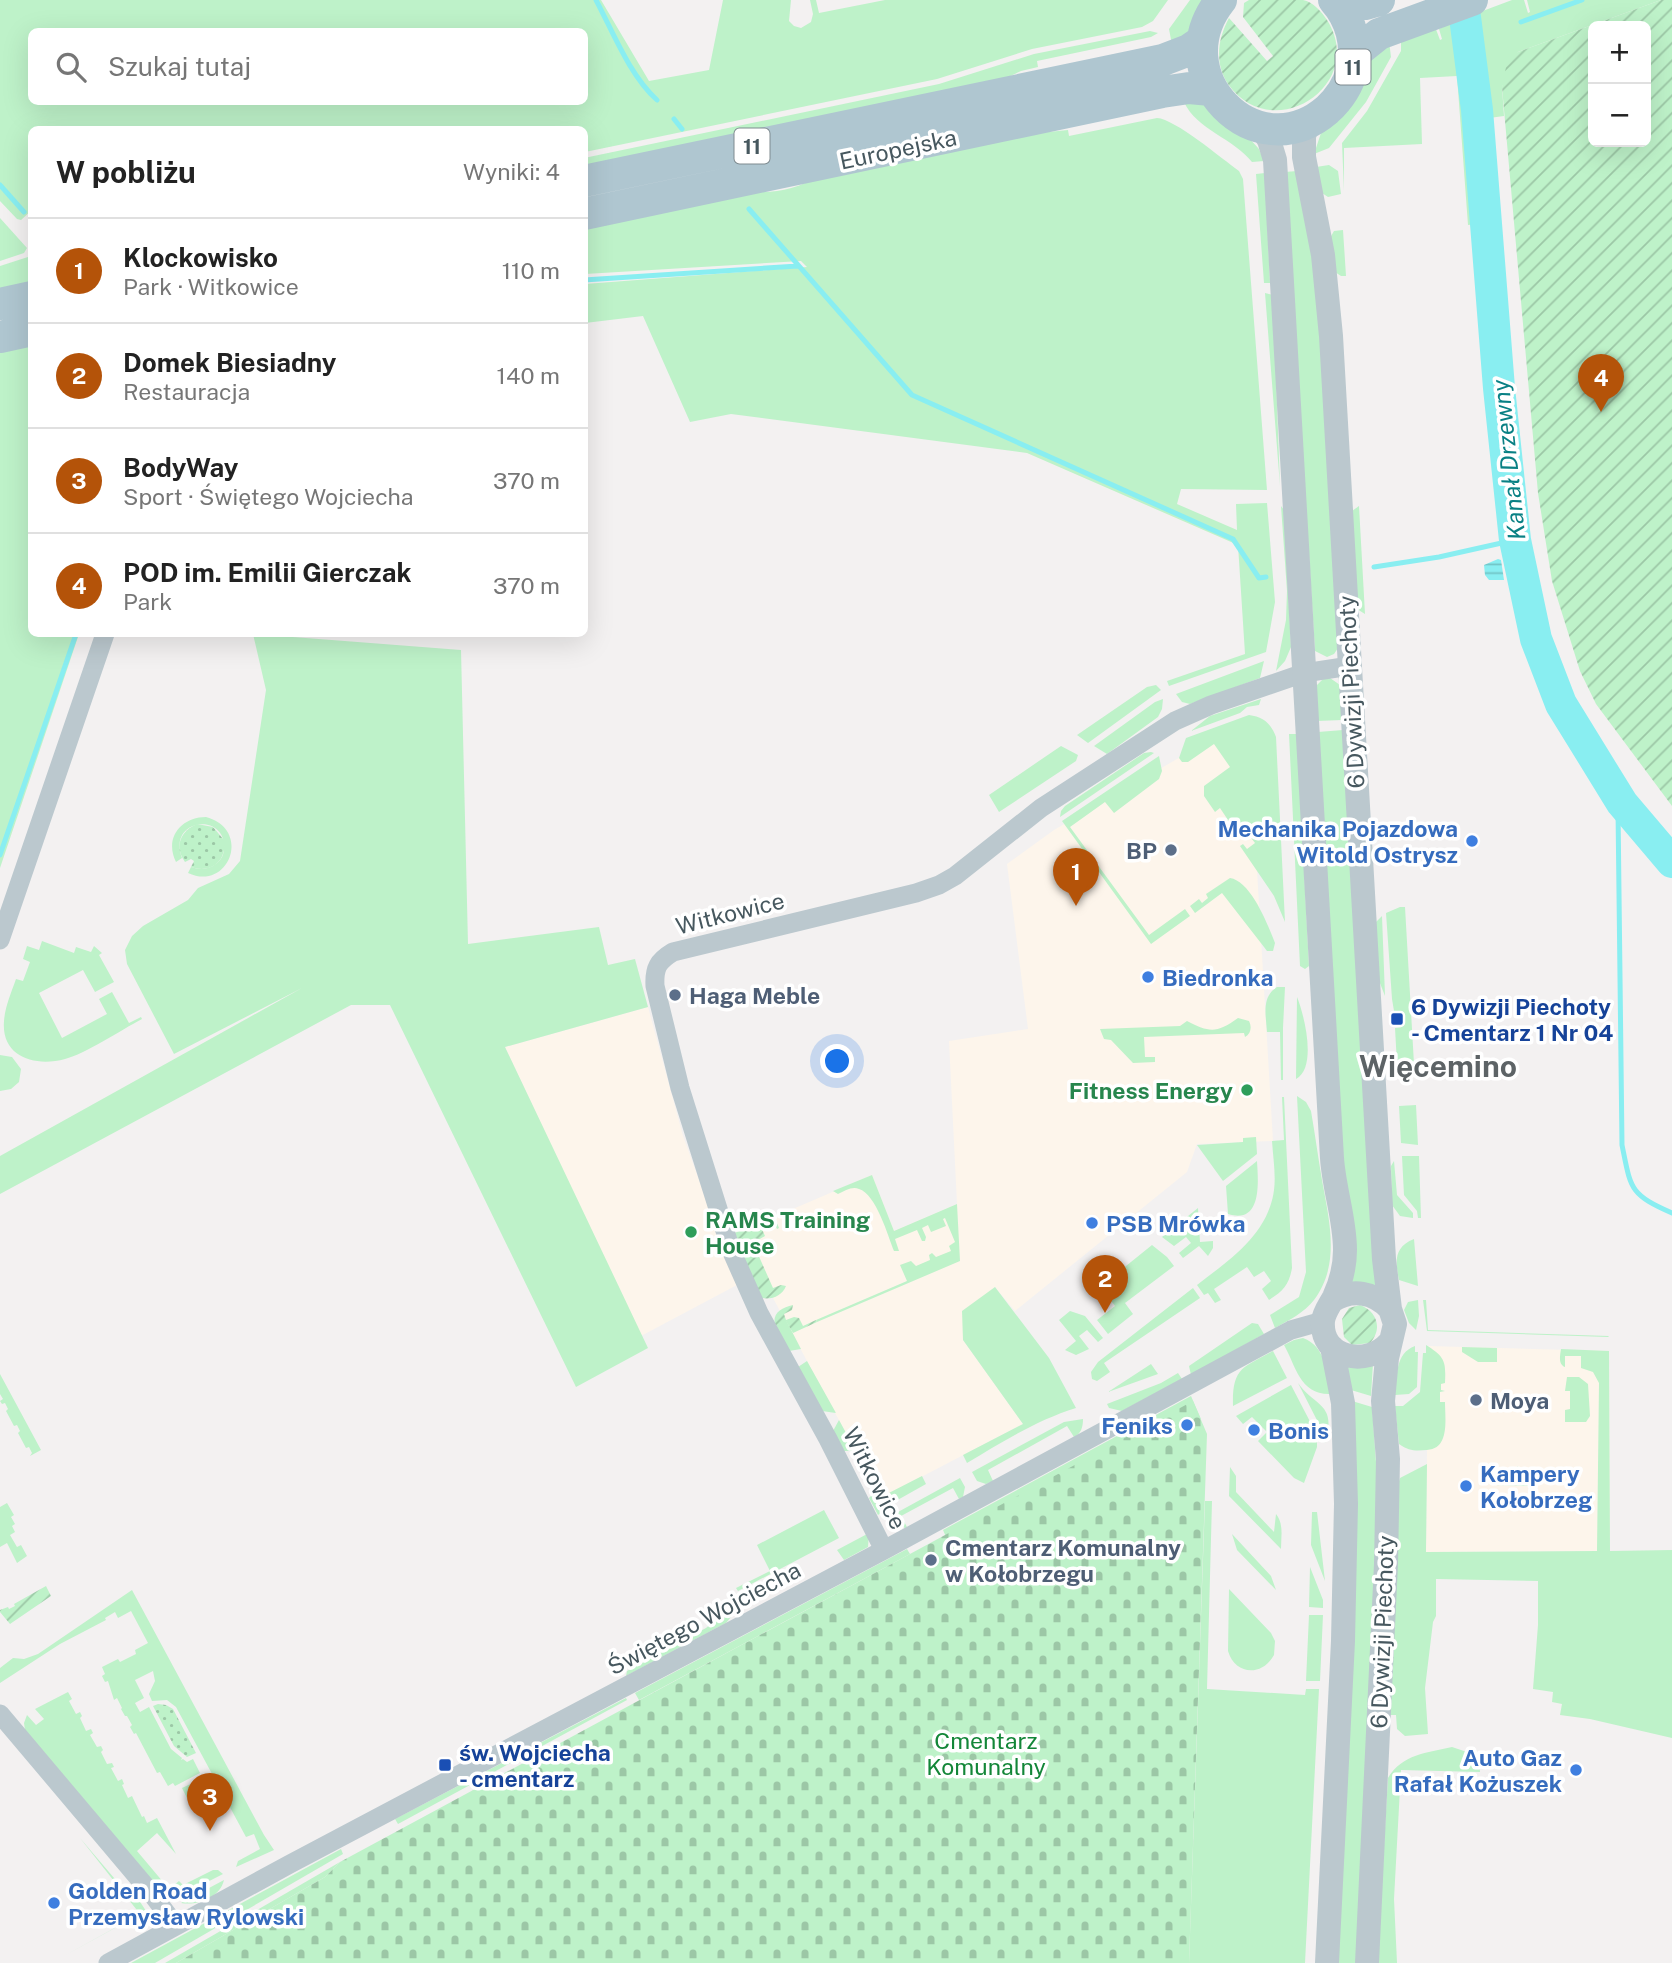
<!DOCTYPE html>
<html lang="pl">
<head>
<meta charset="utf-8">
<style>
  body { margin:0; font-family:"Public Sans",sans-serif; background:#f6f6f6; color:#222 }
  .controls { position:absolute; right:21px; top:21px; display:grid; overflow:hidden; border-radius:10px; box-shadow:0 7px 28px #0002 }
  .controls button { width:63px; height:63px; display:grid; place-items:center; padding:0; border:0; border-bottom:2px solid #e0e0e0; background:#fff; color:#222; font:35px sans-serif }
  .you { position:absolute; left:838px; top:1062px; width:24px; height:24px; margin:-18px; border:5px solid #fff; border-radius:50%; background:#1a73e8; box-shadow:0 0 0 10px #1a73e833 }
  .badge { display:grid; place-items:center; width:46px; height:46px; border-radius:50%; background:#b45309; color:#fff; font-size:23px; font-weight:700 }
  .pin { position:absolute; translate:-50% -58px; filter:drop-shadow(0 2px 4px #0008) }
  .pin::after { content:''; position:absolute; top:37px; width:24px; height:21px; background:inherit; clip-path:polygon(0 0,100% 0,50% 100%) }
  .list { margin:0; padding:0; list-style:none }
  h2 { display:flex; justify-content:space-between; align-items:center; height:91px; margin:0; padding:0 28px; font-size:30px }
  h2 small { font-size:23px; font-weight:400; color:#767676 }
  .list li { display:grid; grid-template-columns:46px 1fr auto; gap:21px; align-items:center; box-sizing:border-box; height:105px; padding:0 28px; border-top:2px solid #e0e0e0 }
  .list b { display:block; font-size:26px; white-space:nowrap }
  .list p { margin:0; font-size:23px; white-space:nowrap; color:#767676 }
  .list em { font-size:23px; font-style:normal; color:#767676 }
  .icon { flex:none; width:38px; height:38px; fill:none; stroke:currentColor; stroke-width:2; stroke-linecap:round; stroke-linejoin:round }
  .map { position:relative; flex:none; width:1672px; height:1963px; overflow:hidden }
  .search { position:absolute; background:#fff; box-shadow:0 7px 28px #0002; left:28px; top:28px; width:560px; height:77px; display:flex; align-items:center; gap:18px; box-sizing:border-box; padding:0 24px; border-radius:10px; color:#767676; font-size:26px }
  .panel { position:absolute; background:#fff; box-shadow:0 7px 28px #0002; left:28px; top:126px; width:560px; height:511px; border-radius:10px }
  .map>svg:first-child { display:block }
</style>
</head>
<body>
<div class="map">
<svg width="1672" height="1963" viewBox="0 0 1672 1963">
  <defs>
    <pattern id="cemetery-stones" width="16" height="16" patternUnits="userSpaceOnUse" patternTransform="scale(1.75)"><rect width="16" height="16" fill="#bef2c9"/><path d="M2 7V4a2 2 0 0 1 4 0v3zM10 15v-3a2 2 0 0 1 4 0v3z" fill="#9cc7a6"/></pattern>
    <pattern id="park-dots" width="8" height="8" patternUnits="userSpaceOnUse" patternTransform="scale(1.75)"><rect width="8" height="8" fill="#bef2c9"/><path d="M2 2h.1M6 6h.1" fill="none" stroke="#9cc7a6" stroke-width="1.8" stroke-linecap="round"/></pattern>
    <pattern id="garden-furrows" width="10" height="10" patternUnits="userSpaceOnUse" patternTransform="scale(1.75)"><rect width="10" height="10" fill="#bef2c9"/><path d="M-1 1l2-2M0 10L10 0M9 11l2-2" fill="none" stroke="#9cc7a6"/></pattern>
    <pattern id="water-rules" width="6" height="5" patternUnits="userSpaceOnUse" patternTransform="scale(1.75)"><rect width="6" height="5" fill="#89eef1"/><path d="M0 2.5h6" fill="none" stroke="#72c4c6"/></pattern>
  </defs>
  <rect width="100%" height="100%" fill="#f3f1f1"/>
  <path fill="#fdf5eb" d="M1248,718L1273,1141L1197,1144L1187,1172L1015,1311L995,1287L963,1340L1023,1424L881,1498L766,1285L744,1230L872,1175L894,1231L957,1204L949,1041L1028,1029L1007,864L1054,830Z
    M648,1007L683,1136L737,1285L641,1336L505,1047Z
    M1428,1346L1609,1351L1610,1551L1426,1552Z"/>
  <path fill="#bef2c9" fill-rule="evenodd" d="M0,0H601L649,81L709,70L723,0H791L789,21L794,26L801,28L811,22L813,14L810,0H816L819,13L885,0H1168L1153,21L1142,27L1032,49L937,79L585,152L584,130H32L31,211L21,220L17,219L0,201ZM32,32H584V102H32Z
    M1190,0H1205L1188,32L1172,45L1169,29Z
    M1512,0H1524L1528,13L1530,12L1527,0H1661L1518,52L1502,87L1504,116L1482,119L1472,15Z
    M1457,20L1460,48L1471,109L1479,224L1468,225L1457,76L1420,78L1422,144L1344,148V191L1342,143L1367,111L1401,51V36L1434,24L1440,40L1442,39L1439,29Z
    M1150,31L1158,33L1151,37L1037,61L1038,67L1021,71L989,86L585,170L584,158L939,84L1034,54Z
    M1389,41L1391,57L1366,102L1329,148L1314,154L1321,133L1369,59Z
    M1184,102L1202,103L1249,138L1259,149L1264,161L1252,162C1233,138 1197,130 1184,102Z
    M1157,118C1175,119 1221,158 1239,171L1243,179L1267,490L1181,489L1177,504L1237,530L1236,504L1267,503L1275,602L1266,652L1169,686L1167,681L1245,654L1238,545L1027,453L731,414L690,422L643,316L585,323V284L807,267L801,261L585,274V224L741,191C773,194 793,191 821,175L997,137L1068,130L1069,136Z
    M1329,165L1338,171L1341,194L1328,197L1322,193L1316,167Z
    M1297,171L1317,283L1338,648L1334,654L1327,657L1315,651L1285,172Z
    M1265,173L1270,283H1264L1256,174Z
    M0,218L27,248L24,253L0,261Z
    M1343,230L1346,276H1341L1335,272L1330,238L1334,231Z
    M31,256V286L0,293V266Z
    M1265,293L1273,295L1280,486Z
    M31,340L32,634H79L0,868V347Z
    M1281,506L1284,510L1291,647L1285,661L1276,671L1286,620L1287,591Z
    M1359,506L1365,614L1357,609L1352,511Z
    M253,634L461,650L468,944L599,927L608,965L635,959L648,1007L505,1047L648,1348L576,1387L390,1005H351L0,1194V1156L302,988L174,1054L127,964L125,950L132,936L143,926L188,900L198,888L229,874L240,861L266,690Z
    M1264,661L1260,678L1190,704L1182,702L1176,694Z
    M1330,678L1340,685L1342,720L1317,721L1316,686L1323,679Z
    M1156,685L1161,690L1088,743L1077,735L1147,687Z
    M1163,699L1162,709L1158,717L1107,754L1094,746L1155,702Z
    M1261,699L1259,705L1247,707L1240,713L1191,731L1210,716Z
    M1249,715C1263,717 1271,723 1276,737L1285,922L1274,896L1240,846L1243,844L1247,849L1255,843L1246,831L1235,839L1224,823L1228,820L1220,808L1215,812L1204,796V786L1230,767L1214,744L1188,762H1182L1179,758L1186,738Z
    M1343,730L1376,1291L1351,1287L1318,732Z
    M1289,734H1297L1309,966L1305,969L1300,966Z
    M1061,746L1078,755L1076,761L999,812L989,795Z
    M1151,752L1154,753L1060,817L1061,811L1065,806L1144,753Z
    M1159,756L1162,771L1159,779L1114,813L1105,802L1070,827L1149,935L1185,909L1190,916L1151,944L1062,821Z
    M206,817C253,830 228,892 188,873L191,867C200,870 209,870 217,863C222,859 224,854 224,848C226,812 167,818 182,858L176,862C164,838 181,817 206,817Z
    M1230,878C1251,881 1268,925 1275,943L1273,951H1267L1264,947L1222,893L1195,913L1190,906L1199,899L1202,903L1208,898L1206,894Z
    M1400,907H1405L1414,1064H1397L1395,1028L1402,1027L1401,1011H1394L1392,999L1386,913Z
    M1382,916L1385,996L1378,978L1375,923Z
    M42,941L74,953L76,947L91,952L94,946L102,953L99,955L114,982L95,992L83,970L39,993L62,1038L107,1014L99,999L112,992L129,1023L141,1017L142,1019C121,1030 85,1054 65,1059C36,1067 1,1058 4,1021C5,1007 11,993 16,979L23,981L30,962L23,959L27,946L39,950Z
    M1277,987H1285L1283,1028V1080H1281L1280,1032H1267C1266,1016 1261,997 1277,987Z
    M1297,997C1305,1017 1317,1068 1296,1079Z
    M1238,1018L1249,1021C1252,1027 1251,1034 1245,1037L1244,1033L1144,1037L1145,1057H1155V1062L1133,1063L1111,1040L1104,1039L1100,1029L1180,1026L1187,1021C1210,1033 1217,1033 1238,1018Z
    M0,1055L12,1057L21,1069L19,1082L11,1089L0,1091Z
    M1297,1096L1306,1102L1311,1111C1315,1134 1318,1157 1322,1180C1329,1220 1341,1264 1314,1300C1305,1312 1288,1321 1275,1328L1270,1315L1299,1297L1306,1272Z
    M1282,1097H1284L1292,1268C1289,1285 1283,1291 1269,1300L1262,1289L1271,1281L1264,1271L1254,1277L1247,1267L1214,1289L1221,1300L1215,1303L1208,1293L1204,1295L1197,1285C1229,1260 1268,1235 1274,1190C1276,1175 1273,1157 1272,1141L1284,1140Z
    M1416,1105L1418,1145L1401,1143L1399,1106Z
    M1256,1137L1257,1154L1223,1181L1197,1145L1243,1142V1138Z
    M1402,1156H1419L1421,1218H1418L1417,1211L1404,1195Z
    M1257,1161C1258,1180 1263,1225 1228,1214L1226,1186Z
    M1394,1161L1397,1195L1413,1213V1218L1400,1216L1392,1205L1391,1166Z
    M872,1175L894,1231L957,1204L960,1261L817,1322L816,1320L907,1281L900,1265L911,1261L916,1266L930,1260L929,1255L932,1253L936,1257L951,1251L949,1246L955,1242L945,1218L943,1219L946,1226L931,1232L928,1225L922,1228L926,1237L925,1241H922L917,1230L895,1239L899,1251H894C888,1236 876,1194 859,1189C852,1186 845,1191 838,1194L833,1191Z
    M1198,1208L1200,1242L1213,1241V1248L1208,1256L1199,1246L1183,1258L1179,1253L1191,1243L1186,1237L1174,1246L1162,1237Z
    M1414,1239L1418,1286L1399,1280C1395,1261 1394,1247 1414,1239Z
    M1152,1245L1167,1257L1174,1266L1125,1303L1133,1314L1108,1334L1097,1320L1115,1306L1109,1298V1295L1100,1287Z
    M995,1287L1049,1358L1076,1408C1037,1420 1002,1442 967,1463L963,1455L1023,1424L963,1340L962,1311Z
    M1193,1288L1200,1298L1104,1363L1110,1372L1097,1381L1092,1379L1091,1372L1098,1362Z
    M1418,1300L1419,1316L1416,1330L1409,1323L1404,1310L1408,1302Z
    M1423,1300H1426L1428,1330L1609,1336L1608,1337L1427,1331Z
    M1070,1311L1085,1316L1103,1338L1098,1342L1087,1330L1079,1336L1089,1349L1076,1355L1065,1350L1076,1341L1059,1320Z
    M786,1320L801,1349L789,1351L775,1326Z
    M1252,1323L1258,1324L1264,1334L1191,1375L1189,1366Z
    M1303,1338C1326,1346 1327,1374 1332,1394C1300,1396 1296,1366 1284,1345L1294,1340Z
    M1426,1345C1445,1357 1446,1361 1445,1383L1441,1384V1390L1445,1391L1440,1392V1402H1445C1445,1419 1450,1449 1427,1450C1415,1451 1409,1451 1399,1444L1395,1406H1403L1420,1392L1423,1353H1426Z
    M1415,1346V1352H1418L1417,1387L1409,1394L1395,1395C1397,1377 1395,1353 1415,1346Z
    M1462,1347L1497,1348V1362H1478L1462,1352Z
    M1561,1349L1609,1351L1610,1551L1672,1550V1738L1590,1719L1560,1715L1562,1704L1552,1702L1553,1692L1533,1689L1538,1625V1581L1436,1579V1616L1433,1622L1425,1688L1428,1734L1405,1736L1397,1729L1396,1715H1390L1398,1485L1400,1478L1427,1464L1426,1552L1597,1551L1599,1383L1593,1372L1581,1368V1356H1565V1367C1558,1364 1560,1356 1561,1349Z
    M1273,1351L1287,1378L1233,1406C1232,1367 1243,1368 1273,1351Z
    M807,1361L836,1413L822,1411L798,1367Z
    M1345,1362L1373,1363L1371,1396L1351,1390Z
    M1151,1364L1158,1374L1108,1392Z
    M1178,1373L1182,1379L1122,1411L1109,1408L1107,1404L1161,1383Z
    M0,1374L41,1450L30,1456L32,1453L29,1447L26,1448L18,1433L20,1431L17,1425L14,1426L6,1411L8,1409L5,1403L2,1404L0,1401L3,1399L0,1394Z
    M1567,1377H1579L1588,1384L1590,1416L1586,1422H1565V1410L1570,1409V1391H1565Z
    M1298,1383C1316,1408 1337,1403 1325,1443L1324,1434Z
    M1291,1385L1317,1435V1447L1304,1483L1294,1478L1258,1441L1267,1432L1252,1417L1243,1424L1236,1416Z
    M1191,1396L1201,1419L953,1553L943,1530Z
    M1352,1401L1372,1407L1378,1489L1357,1963H1336Z
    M1083,1419C1083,1427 1081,1434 1074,1437L1067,1426L988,1470L993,1481L986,1484L977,1481L972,1472L1064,1422Z
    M839,1420L881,1497L922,1476L926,1484L894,1502L878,1515L869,1498L875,1492L853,1451H844L833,1431Z
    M1517,1466L1534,1486L1493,1485V1479H1517Z
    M1230,1467L1236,1476V1492L1274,1532L1276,1514C1284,1524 1281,1537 1281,1549L1229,1496Z
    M960,1478L965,1487L963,1497L959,1499L953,1488L901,1516L907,1527L905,1529L898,1516V1512Z
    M1205,1501H1212L1207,1689L1305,1695L1306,1689H1319L1305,1963H1189Z
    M7,1503L14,1515L11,1517L15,1524L12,1526L15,1532L10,1535L17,1547L21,1545L27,1556L17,1563L7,1543L0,1547V1507Z
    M824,1510L839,1538L738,1591L736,1588L770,1571L757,1545Z
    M1312,1512H1317L1325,1581L1311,1545Z
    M869,1533L868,1547L844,1560L837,1550Z
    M1232,1534L1271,1576L1276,1590L1237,1550Z
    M907,1549L910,1554L639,1700L635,1693Z
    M1310,1567L1323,1600V1608L1309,1607Z
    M1229,1589L1271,1633L1275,1641L1274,1655C1262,1677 1235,1675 1228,1651Z
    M132,1590L264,1835L274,1850L236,1867L238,1861L260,1849L254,1834L246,1837L176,1707L167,1700L152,1701L149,1694L155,1681L153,1671L135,1680L144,1698L135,1703L140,1712L149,1707L171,1749L182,1758L181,1760L183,1759L187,1762L193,1759L200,1773L175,1786L173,1783L168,1786L160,1772L157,1773L136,1733L134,1734L130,1727L132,1725L127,1716H125L121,1709L122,1708L117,1698L114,1700L108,1681L105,1682L102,1676L105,1674L102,1667L118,1659L120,1662L136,1654L135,1650L148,1643L131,1611L118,1618L115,1612L105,1618L106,1620L60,1644L0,1683V1668L13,1658L24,1659L38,1654Z
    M729,1609L731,1617L726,1623L626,1676L627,1671L706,1628Z
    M1309,1615H1323L1320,1681H1306Z
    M68,1692L72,1699L69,1701L76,1714L80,1712L82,1716L80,1718L86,1731L91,1729L93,1733L90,1735L97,1747L101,1746L103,1750L101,1752L107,1764L112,1763L114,1767L111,1768L118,1781L122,1779L124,1784L122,1785L128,1798L132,1796L142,1817L144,1816L147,1823L157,1818L176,1854L157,1833L137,1851L169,1889L179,1881L183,1885L213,1870H218L223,1874L180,1896L167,1889L164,1893L161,1891L25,1730L24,1723L27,1715L36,1725L44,1719L35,1709Z
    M626,1698L627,1700L398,1824L395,1819Z
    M1452,1747L1479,1756L1480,1772L1401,1770L1394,1899L1397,1963H1377L1388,1778C1402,1754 1427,1753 1452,1747Z
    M203,1778L211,1793L190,1804L182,1788Z
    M80,1838L120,1885L135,1894L146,1911L62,1957L140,1914Z
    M341,1849L343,1854L155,1963H131Z
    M340,1862L325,1877L176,1963H165Z
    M224,1880C220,1898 197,1906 181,1903Z"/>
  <path fill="url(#cemetery-stones)" d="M1193,1401L1207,1434L1189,1963H176L325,1877L340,1862Z"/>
  <path fill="url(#park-dots)" d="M197,824L213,827L224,840C227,861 211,874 191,867L194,861L191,859L185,862C174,847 180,831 197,824Z
    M158,1704L166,1705L173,1709L196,1753L187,1757L174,1746L153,1706Z"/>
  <path fill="url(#garden-furrows)" fill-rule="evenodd" d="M1249,0C1266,0 1286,0 1303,0C1313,2 1322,12 1327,20C1368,85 1272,147 1228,84C1214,63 1218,38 1229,18L1267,61L1273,56L1243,17L1244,3Z
    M1661,0H1672V806L1596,704L1580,671L1552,581L1538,493L1502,87L1507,62L1518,52ZM1593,26H1646V142H1593Z
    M774,1216L779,1228L777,1229L774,1222L761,1227L765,1236L753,1243L773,1288L781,1285L786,1286C782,1296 772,1300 762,1298L730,1235Z
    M793,1305L792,1310L784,1314L786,1320L794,1317L799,1318L803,1326L816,1320L817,1322L793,1333L786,1321L775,1326C772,1313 781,1308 793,1305Z
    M1360,1305C1377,1311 1383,1329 1370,1343L1352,1345L1344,1337L1342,1319L1349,1308Z
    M46,1586L51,1596L10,1624L0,1612V1610L8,1607L9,1609L15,1606L14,1604Z"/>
  <path fill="url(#water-rules)" d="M1498,559L1501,560L1504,580H1489L1485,575L1484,565Z"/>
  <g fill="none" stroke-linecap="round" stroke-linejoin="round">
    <path stroke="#89eef1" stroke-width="5" d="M596,0C613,32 630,76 657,100
      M1521,22L1582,0
      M674,119L682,129
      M0,185L24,212
      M749,209L912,395L1233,539L1259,578L1266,577
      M584,280L798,266
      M1374,567L1439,557L1515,540
      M1622,803L1618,809L1622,1145C1631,1189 1629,1194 1672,1213
      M0,855L76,634"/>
    <path stroke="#89eef1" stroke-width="32" d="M1465,17L1477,110L1499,388L1515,540L1536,639L1561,704L1622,803L1672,862"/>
    <path stroke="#bbc8ce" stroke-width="19" d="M0,940L105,634
      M884,1550L828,1439L759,1313L731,1250L680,1088L655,986C654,968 658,961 673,952L916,893L939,885L955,876L1041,808L1175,721L1211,705L1304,673L1350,666
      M0,1714L152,1894L176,1926
      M108,1963L290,1864L884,1550L1291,1330L1323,1321"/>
    <path stroke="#bbc8ce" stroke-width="24" d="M1309,121L1304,136V157L1323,255L1331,336L1384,1259L1390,1309L1395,1324L1387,1358L1383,1401L1388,1459L1386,1564L1367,1963
      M1260,126L1269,140L1275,160L1332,1158C1334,1189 1345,1219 1345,1250C1345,1266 1341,1282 1334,1297C1330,1305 1324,1312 1323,1321C1320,1359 1368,1367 1389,1343
      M1332,1301C1352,1288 1374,1292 1390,1309
      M1327,1963L1343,1641L1346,1504L1343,1403L1332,1347"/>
    <path stroke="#afc6d0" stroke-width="32" d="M1221,0C1161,75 1256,171 1327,110C1339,99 1348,86 1352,70C1358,45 1351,19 1334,0
      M1338,4H1365L1379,0
      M1354,54L1379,34L1472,0
      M584,181L1163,60L1189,50L1202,41
      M584,214L1162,92L1189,88L1211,90
      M0,304L32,297
      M0,337L32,330"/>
  </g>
  <g fill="#3f7fe0" stroke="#fff" stroke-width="2.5">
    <circle cx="1472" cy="841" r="7"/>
    <circle cx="1148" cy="977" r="7"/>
    <circle cx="1092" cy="1223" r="7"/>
    <circle cx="1187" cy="1425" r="7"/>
    <circle cx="1254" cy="1430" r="7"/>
    <circle cx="1466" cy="1486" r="7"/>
    <circle cx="1576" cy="1770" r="7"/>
    <circle cx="54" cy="1903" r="7"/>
  </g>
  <g fill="#5c6f8a" stroke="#fff" stroke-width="2.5">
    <circle cx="1171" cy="850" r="7"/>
    <circle cx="675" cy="995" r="7"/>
    <circle cx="1476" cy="1400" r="7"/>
    <circle cx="931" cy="1560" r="7"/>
  </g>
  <g fill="#1a4fb4" stroke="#fff" stroke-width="2.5">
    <rect x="1390" y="1012" width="14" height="14" rx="3.5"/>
    <rect x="438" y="1758" width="14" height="14" rx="3.5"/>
  </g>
  <g fill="#2e9e5b" stroke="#fff" stroke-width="2.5">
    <circle cx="1247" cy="1090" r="7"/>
    <circle cx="691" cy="1232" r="7"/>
  </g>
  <g text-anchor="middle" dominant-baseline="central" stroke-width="7" stroke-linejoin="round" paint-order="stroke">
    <g fill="#fff" stroke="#7e8a8f" stroke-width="2">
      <rect x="1335.5" y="49.5" width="35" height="35" rx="5"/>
      <rect x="734.5" y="128.5" width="35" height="35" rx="5"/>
    </g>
    <g font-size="21" font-weight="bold" fill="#47585f">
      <text x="1353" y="67">11</text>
      <text x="752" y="146">11</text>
    </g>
    <g font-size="23" fill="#47585f" stroke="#fff">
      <text transform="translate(898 149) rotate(-12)">Europejska</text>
      <text transform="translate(1351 692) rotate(-93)">6 Dywizji Piechoty</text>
      <text transform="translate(730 913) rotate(-14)">Witkowice</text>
      <text transform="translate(875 1478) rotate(63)">Witkowice</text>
      <text transform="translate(704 1618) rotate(-28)">Świętego Wojciecha</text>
      <text transform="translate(1382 1632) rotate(-88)">6 Dywizji Piechoty</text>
    </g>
    <g font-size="23" font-weight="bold" fill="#366cbe" stroke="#fff" text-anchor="start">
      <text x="1458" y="828" text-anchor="end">Mechanika Pojazdowa<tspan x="1458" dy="26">Witold Ostrysz</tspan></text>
      <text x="1162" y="977">Biedronka</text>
      <text x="1106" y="1223">PSB Mrówka</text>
      <text x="1173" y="1425" text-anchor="end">Feniks</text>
      <text x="1268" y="1430">Bonis</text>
      <text x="1480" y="1473">Kampery<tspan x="1480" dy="26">Kołobrzeg</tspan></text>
      <text x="1562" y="1757" text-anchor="end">Auto Gaz<tspan x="1562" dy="26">Rafał Kożuszek</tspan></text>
      <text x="68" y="1890">Golden Road<tspan x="68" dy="26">Przemysław Rylowski</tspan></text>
    </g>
    <g font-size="23" font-weight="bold" fill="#4e5e75" stroke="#fff" text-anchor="start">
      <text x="1157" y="850" text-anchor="end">BP</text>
      <text x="689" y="995">Haga Meble</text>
      <text x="1490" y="1400">Moya</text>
      <text x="945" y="1547">Cmentarz Komunalny<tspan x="945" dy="26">w Kołobrzegu</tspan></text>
    </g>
    <g font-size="23" font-weight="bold" fill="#164399" stroke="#fff" text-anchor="start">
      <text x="1411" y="1006">6 Dywizji Piechoty<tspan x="1411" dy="26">- Cmentarz 1 Nr 04</tspan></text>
      <text x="459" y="1752">św. Wojciecha<tspan x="459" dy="26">- cmentarz</tspan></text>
    </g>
    <g font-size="23" font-weight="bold" fill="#27864d" stroke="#fff" text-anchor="end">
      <text x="1233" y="1090">Fitness Energy</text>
      <text x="705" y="1219" text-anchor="start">RAMS Training<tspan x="705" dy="26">House</tspan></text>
    </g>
    <g font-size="23" fill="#138638" stroke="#fff">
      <text x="986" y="1740">Cmentarz<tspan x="986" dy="26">Komunalny</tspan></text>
    </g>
    <g font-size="24" font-style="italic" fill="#098084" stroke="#fff">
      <text transform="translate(1508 460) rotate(-96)">Kanał Drzewny</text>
    </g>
    <g font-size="30" font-weight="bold" fill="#5d6366" stroke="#fff">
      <text x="1438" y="1066">Więcemino</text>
    </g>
  </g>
</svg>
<div class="controls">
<button>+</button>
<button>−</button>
</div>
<div class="you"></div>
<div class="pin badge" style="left:1076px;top:906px">1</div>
<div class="pin badge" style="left:1105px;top:1313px">2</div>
<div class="pin badge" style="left:210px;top:1831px">3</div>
<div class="pin badge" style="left:1601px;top:412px">4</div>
<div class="search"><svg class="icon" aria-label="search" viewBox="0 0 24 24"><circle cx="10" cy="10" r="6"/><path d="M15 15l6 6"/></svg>Szukaj tutaj</div>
<section class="panel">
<h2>W pobliżu<small>Wyniki: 4</small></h2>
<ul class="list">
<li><span class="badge">1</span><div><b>Klockowisko</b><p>Park · Witkowice</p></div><em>110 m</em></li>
<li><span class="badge">2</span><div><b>Domek Biesiadny</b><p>Restauracja</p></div><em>140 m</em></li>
<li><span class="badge">3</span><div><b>BodyWay</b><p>Sport · Świętego Wojciecha</p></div><em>370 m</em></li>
<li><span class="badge">4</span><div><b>POD im. Emilii Gierczak</b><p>Park</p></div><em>370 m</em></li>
</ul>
</section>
</div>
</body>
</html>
